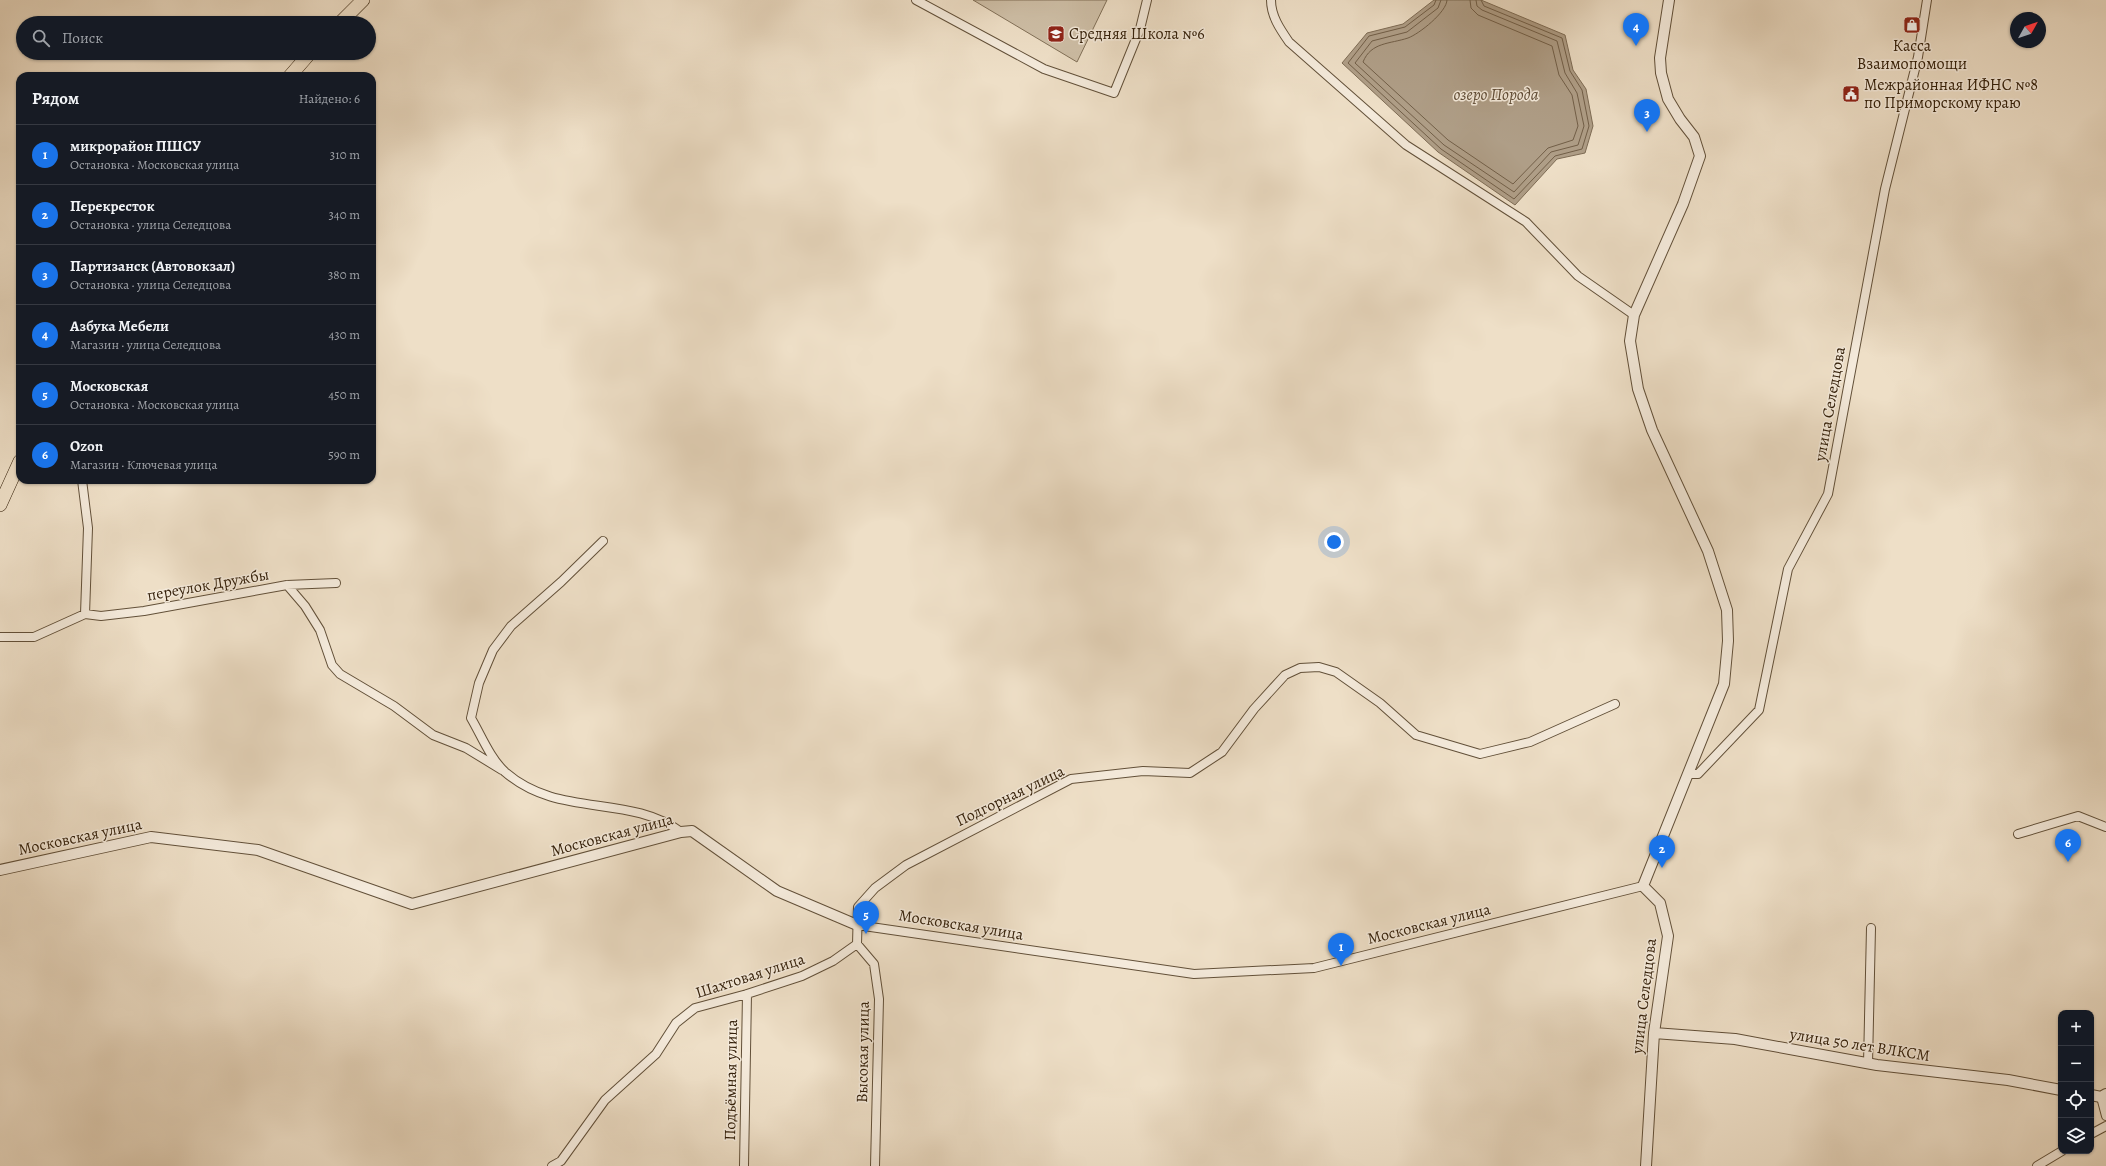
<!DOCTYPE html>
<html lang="ru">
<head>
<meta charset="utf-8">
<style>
  body { margin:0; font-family:Alegreya,serif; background:#20242c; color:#f1f3f6 }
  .controls { position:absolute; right:12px; bottom:12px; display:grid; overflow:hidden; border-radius:8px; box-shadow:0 1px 3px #0004 }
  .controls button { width:36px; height:36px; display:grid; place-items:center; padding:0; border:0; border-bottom:1px solid #363941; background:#171b24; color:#f1f3f6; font:20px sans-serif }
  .compass { position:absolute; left:2010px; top:12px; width:36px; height:36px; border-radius:50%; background:#171b24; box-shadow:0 1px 3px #0004; rotate:50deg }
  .you { position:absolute; left:1334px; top:542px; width:14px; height:14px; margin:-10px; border:3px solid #fff; border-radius:50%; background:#1a73e8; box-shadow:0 0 0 6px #1a73e833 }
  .badge { display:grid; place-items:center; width:26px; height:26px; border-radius:50%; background:#1a73e8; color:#fff; font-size:13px; font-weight:700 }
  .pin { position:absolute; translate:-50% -33px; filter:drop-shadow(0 1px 2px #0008) }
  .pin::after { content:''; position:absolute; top:21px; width:14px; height:12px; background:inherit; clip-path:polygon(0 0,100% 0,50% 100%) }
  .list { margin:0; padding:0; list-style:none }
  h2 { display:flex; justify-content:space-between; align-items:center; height:52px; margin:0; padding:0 16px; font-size:17px }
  h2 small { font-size:13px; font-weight:400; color:#9ea1a6 }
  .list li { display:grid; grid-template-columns:26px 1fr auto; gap:12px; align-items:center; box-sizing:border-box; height:60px; padding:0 16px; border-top:1px solid #363941 }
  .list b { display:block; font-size:15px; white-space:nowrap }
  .list p { margin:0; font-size:13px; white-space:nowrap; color:#9ea1a6 }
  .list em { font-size:13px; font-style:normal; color:#9ea1a6 }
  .icon { flex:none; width:22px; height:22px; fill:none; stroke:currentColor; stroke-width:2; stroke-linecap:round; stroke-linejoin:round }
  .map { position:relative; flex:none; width:2106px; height:1166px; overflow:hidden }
  .search { position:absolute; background:#171b24; box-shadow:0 1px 3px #0004; left:16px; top:16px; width:360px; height:44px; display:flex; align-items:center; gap:10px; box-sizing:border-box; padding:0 14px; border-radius:22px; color:#9ea1a6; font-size:15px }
  .panel { position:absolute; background:#171b24; box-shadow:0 1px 3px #0004; left:16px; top:72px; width:360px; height:412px; border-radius:12px }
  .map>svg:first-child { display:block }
</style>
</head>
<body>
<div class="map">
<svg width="2106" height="1166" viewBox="0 0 2106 1166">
  <rect width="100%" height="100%" fill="#eedfc7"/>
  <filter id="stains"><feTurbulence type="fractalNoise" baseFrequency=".005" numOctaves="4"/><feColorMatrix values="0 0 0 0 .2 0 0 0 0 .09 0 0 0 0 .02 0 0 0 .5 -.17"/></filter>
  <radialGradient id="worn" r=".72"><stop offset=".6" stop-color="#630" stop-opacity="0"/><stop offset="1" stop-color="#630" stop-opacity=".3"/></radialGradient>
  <path fill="#cebfa7" stroke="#817058" d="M973,0H1107L1077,62Z"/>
  <path fill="#af9e87" stroke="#7e6c55" d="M1434,0H1481L1565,35L1573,70L1586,89L1593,126L1585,153L1557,159L1515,205L1438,152L1342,63L1367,33L1403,24Z"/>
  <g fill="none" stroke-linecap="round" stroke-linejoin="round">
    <path stroke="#725f48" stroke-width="1" d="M1436,0L1434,5L1405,27L1369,36L1348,63L1441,149L1514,199L1555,156L1582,149L1589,126L1582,90L1570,71L1562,38L1484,6L1481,0
      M1441,0L1438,8L1407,32L1372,41L1355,63L1444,145L1514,192L1551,152L1578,145L1584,126L1577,93L1565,73L1557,41L1482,10L1477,6L1476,0
      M1447,0C1447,12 1419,34 1408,38C1390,44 1371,42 1363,62L1448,140L1513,184L1548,148L1573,140L1578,126L1572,95L1559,75L1552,46L1478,15L1471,8L1470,0"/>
    <g stroke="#625039" stroke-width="10">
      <path id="minor" d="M916,0L1044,69L1114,93L1140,29L1147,0
        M1271,0C1271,16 1280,29 1289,42L1406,145L1526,222L1578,276L1634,315
        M82,480L88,528L85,614
        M603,541L561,582L511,626L493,650L479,683L471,718C481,735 490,758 505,772C559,819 627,793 681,832
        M287,585L305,606L320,630L332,665L340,674L394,706L433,735L466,748L502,770
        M0,637H34L85,614L101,616L144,611L287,585L336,583
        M1689,774H1698L1759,710L1788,569L1828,494L1885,189L1918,57L1927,0
        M2018,834L2078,816L2106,827
        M857,925L1194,974L1314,968L1643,886
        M857,944L874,964L879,999L875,1166
        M1868,1064L1871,928
        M2101,1097L2106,1116
        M2091,1134L2106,1126
        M552,1166L561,1161L605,1100L656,1054L676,1023L695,1008L747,994L802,976L833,961L857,944L858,907L875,888L906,865L1071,779L1143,771L1190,773L1222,752L1254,709L1285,675L1300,668L1319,667L1336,672L1380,703L1416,735L1480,754L1530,742L1615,704
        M744,1166L747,994
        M2037,1166L2062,1151"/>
    </g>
    <g stroke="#625039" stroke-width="12">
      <path id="tertiary" d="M0,870L151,837L258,850L412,904L681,832L692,831L777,891L857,925
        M1654,1033L1735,1039L1877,1065L2008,1080L2061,1090
        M2091,1095L2101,1097L2106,1094
        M1646,1166L1654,1033L1668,936L1660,903L1643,886L1724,684L1728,641L1727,610L1708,551L1652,430L1638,389L1630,341L1634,315L1683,204L1700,156L1694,137L1680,119L1668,99L1661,73L1660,58L1669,0"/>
    </g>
    <g stroke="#34200a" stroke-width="14">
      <path id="primary" d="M340,23L363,0
        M290,76L310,53
        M0,505L20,461"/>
    </g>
    <use href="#minor" stroke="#f4eadb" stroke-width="8"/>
    <use href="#tertiary" stroke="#f4eadb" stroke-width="10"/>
    <use href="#primary" stroke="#eedfc7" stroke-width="13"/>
  </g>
  <defs>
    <g id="shop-square" transform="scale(0.9)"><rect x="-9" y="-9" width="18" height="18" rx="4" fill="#8f2418" stroke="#f4eadb"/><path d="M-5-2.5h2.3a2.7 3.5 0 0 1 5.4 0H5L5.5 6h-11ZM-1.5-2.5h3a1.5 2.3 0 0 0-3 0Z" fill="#fff"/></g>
    <g id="school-square" transform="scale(0.9)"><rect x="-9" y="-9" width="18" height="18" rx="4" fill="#8f2418" stroke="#f4eadb"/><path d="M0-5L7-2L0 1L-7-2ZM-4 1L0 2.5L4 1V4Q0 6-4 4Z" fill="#fff"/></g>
    <g id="civic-square" transform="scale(0.9)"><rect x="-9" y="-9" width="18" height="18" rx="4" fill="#8f2418" stroke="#f4eadb"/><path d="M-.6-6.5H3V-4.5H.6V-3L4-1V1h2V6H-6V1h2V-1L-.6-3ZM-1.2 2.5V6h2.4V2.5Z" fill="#fff"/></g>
  </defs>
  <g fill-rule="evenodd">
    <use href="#shop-square" x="1912" y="25"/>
    <use href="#school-square" x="1056" y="34"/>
    <use href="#civic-square" x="1851" y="94"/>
  </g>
  <g text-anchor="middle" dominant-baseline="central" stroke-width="3" stroke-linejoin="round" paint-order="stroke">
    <g font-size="16" fill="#34200a" stroke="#f4eadb" text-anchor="start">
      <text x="1069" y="34">Средняя Школа №6</text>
      <text x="1912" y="46" text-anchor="middle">Касса<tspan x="1912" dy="18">Взаимопомощи</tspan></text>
      <text x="1864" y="85">Межрайонная ИФНС №8<tspan x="1864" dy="18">по Приморскому краю</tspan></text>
    </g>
    <g font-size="16" fill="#34200a" stroke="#f4eadb">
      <text transform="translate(1830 404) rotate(-80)">улица Селедцова</text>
      <text transform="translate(208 585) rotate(-10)">переулок Дружбы</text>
      <text transform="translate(1010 796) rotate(-26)">Подгорная улица</text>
      <text transform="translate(612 835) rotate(-15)">Московская улица</text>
      <text transform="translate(80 837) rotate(-12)">Московская улица</text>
      <text transform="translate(1429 924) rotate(-14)">Московская улица</text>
      <text transform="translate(961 925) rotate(9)">Московская улица</text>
      <text transform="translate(750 976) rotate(-18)">Шахтовая улица</text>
      <text transform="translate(1644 996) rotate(-83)">улица Селедцова</text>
      <text transform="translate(1860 1045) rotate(9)">улица 50 лет ВЛКСМ</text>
      <text transform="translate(863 1052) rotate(-89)">Высокая улица</text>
      <text transform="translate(731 1080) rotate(-89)">Подъёмная улица</text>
    </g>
    <g font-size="17" font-style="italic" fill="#5f4c36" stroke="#f4eadb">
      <text x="1496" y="94">озеро Порода</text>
    </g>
  </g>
  <rect width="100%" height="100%" filter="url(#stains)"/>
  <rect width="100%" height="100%" fill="url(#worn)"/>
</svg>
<div class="controls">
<button>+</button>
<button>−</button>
<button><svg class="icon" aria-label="locate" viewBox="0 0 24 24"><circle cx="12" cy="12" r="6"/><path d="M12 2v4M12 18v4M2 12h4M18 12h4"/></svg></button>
<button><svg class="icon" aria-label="layers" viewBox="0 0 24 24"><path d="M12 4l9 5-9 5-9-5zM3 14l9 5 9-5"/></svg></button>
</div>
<svg class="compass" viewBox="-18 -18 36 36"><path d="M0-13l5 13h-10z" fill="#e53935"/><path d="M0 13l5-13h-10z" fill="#9ea1a6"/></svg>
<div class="you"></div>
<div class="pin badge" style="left:1341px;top:966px">1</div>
<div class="pin badge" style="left:1662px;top:868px">2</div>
<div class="pin badge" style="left:1647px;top:132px">3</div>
<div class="pin badge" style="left:1636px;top:46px">4</div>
<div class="pin badge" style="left:866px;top:934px">5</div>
<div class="pin badge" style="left:2068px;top:862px">6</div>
<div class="search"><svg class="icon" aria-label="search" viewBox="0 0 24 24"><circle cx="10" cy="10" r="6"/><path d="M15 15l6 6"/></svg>Поиск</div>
<section class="panel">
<h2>Рядом<small>Найдено: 6</small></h2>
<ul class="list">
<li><span class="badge">1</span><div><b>микрорайон ПШСУ</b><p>Остановка · Московская улица</p></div><em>310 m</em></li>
<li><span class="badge">2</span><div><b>Перекресток</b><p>Остановка · улица Селедцова</p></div><em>340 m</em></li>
<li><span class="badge">3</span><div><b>Партизанск (Автовокзал)</b><p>Остановка · улица Селедцова</p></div><em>380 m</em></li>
<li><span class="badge">4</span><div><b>Азбука Мебели</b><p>Магазин · улица Селедцова</p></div><em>430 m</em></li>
<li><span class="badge">5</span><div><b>Московская</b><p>Остановка · Московская улица</p></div><em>450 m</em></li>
<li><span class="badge">6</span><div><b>Ozon</b><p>Магазин · Ключевая улица</p></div><em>590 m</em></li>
</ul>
</section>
</div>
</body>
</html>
